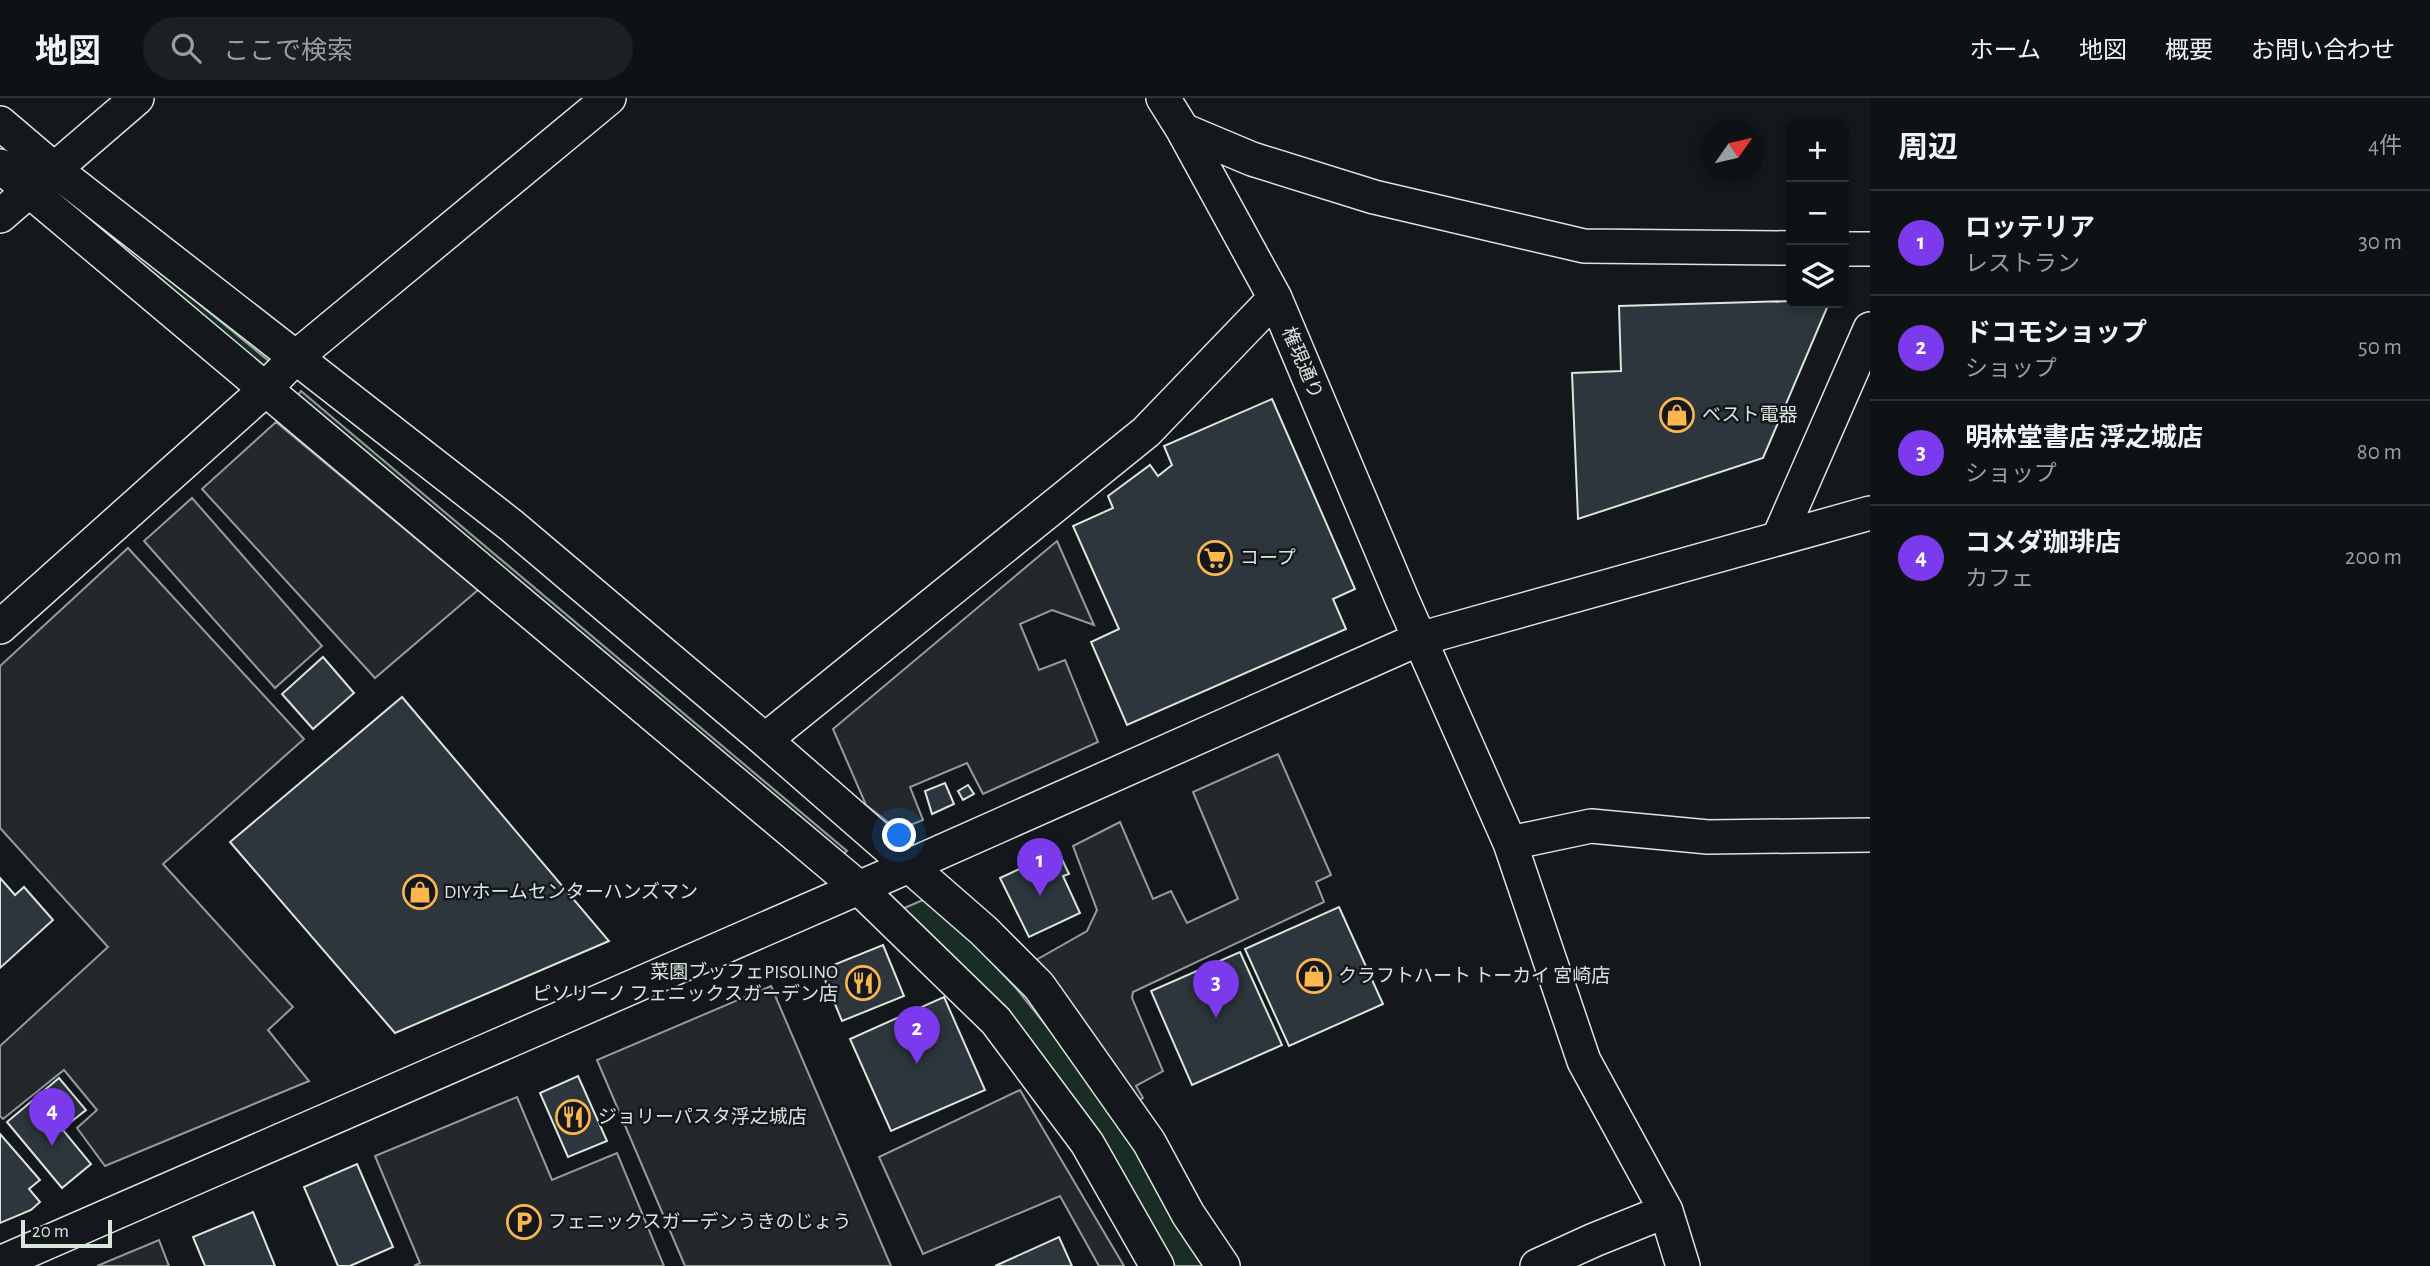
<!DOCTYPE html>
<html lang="ja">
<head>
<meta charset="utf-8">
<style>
  body { margin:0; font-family:"Alegreya Sans","Noto Sans JP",sans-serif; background:#1d2022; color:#f1f3f6 }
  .controls { position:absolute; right:21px; top:21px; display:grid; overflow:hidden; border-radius:10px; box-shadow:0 4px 10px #0003 }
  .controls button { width:63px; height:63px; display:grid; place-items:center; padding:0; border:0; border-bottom:2px solid #2f3234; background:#0f1215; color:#f1f3f6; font:35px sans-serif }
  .compass { position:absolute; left:1702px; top:21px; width:63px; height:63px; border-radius:50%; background:#0f1215; box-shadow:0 4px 10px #0003; rotate:56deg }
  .scale { position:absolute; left:21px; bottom:18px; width:91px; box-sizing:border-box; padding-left:7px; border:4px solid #d8e6dc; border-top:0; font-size:19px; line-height:24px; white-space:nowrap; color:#d8e6dc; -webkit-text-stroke:5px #14181c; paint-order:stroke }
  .you { position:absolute; left:900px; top:738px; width:24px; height:24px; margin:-18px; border:5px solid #fff; border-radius:50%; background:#1a73e8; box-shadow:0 0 0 10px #1a73e833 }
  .badge { display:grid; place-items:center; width:46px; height:46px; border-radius:50%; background:#7c3aed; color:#fff; font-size:23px; font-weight:700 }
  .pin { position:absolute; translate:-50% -58px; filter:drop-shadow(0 2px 4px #0008) }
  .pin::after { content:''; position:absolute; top:37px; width:24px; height:21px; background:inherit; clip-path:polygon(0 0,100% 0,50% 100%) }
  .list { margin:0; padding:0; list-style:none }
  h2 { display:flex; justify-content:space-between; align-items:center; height:91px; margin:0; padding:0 28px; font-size:30px }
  h2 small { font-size:23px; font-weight:400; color:#9b9ea0 }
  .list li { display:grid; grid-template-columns:46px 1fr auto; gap:21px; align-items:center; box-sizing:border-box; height:105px; padding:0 28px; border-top:2px solid #2f3234 }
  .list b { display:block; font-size:26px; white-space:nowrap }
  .list p { margin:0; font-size:23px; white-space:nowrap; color:#9b9ea0 }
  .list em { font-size:23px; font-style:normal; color:#9b9ea0 }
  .icon { flex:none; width:38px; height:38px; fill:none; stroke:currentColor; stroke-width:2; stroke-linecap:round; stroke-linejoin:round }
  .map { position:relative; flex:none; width:1870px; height:1168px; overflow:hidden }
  header { display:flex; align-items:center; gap:42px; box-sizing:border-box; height:98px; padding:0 35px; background:#0f1215; border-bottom:2px solid #2f3234 }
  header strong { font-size:33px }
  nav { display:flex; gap:38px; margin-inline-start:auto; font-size:24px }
  .search { width:490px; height:63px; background:#1d2022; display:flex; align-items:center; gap:18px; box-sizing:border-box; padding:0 24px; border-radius:38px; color:#9b9ea0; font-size:26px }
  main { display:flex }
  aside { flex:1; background:#0f1215 }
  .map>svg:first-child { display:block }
</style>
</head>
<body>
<header>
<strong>地図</strong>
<div class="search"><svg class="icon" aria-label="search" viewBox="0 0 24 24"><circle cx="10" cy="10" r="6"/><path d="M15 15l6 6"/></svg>ここで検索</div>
<nav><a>ホーム</a><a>地図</a><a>概要</a><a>お問い合わせ</a></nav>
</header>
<main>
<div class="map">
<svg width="1870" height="1168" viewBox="0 0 1870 1168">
  <rect width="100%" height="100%" fill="#14181c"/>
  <path fill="#1a2d24" stroke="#939e99" stroke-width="2" d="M50,84L270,264L263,273L42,91Z
    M301,293L847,753L839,759L294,303Z
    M930,799L1015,889L1114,1012L1203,1168H1175L1148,1121L895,814Z"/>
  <path fill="#24282b" stroke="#939e99" stroke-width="2" d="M276,324L478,492L375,580L202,391Z
    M192,400L322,548L275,590L144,443Z
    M1057,443L1094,527L1052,512L1020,526L1039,572L1065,562L1098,644L983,696L967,665L910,689L923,722L898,732L866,707L833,631Z
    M128,450L304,641L163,766L293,909L268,932L309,983L105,1068L77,1030L97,1012L64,972L3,1021L0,1018V948L108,849L0,730V568Z
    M1278,656L1331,777L1316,784L1324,804L1133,894L1132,900L1163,973L1136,988L1143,1000L1133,1006L1029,866L1087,833L1097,812L1073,748L1120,724L1153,801L1171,793L1187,825L1238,801L1193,694Z
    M771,888L891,1168H685L597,962Z
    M1020,992L1124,1168H1099L1060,1098L923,1156L879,1059Z
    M517,999L552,1082L617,1055L664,1168H414L420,1165L375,1058Z
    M159,1142L169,1168H97Z"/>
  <path fill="#2c363c" stroke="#d8e6dc" stroke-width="2" d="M1791,203V205H1829L1763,360L1578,421L1572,275L1621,273L1619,208Z
    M1272,301L1355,491L1333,501L1346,531L1127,627L1091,544L1119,531L1073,428L1113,410L1108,398L1150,367L1158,378L1172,367L1164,348Z
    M323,559L354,595L313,631L282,596Z
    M402,599L609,843L395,935L230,744Z
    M945,685L954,706L932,716L925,693Z
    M968,687L974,696L963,702L958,693Z
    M1058,753L1069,776L1063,778L1080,815L1029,839L1000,780Z
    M0,780L15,797L24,789L53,822L0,870Z
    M1339,809L1383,906L1289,948L1245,851Z
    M883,847L904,898L842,923L821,872Z
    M1240,854L1282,947L1192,987L1151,893Z
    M944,899L985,992L891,1033L850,941Z
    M578,978L607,1043L568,1059L540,995Z
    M59,980L86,1012L62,1031L91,1066L62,1090L7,1024Z
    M0,1036L40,1082L29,1091L40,1104L31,1112L0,1125Z
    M357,1066L393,1149L350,1168H338L304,1089Z
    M253,1114L275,1168H205L193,1139Z
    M1059,1139L1072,1168H995Z"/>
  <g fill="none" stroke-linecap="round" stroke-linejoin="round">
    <g stroke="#d8e6dc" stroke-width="36">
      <path id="minor" d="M1163,0L1183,32L1275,200L1402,501L1510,745L1584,963L1666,1113L1683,1168
        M0,25L54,71L512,428L765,642L984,833L1039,888L1149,1044L1188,1116L1223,1168
        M1183,32L1252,61L1374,99L1584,148L1791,150
        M0,68L859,790L996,923L1087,1045L1157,1168
        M0,118L137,0
        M1844,151H1870
        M1779,439L1870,231
        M0,529L256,300L296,259L609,0
        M765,642L1146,334L1275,200
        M1510,745L1591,728L1708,739L1870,737
        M0,1165L893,775L1419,541L1870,415
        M1537,1168L1594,1142L1666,1113"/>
    </g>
    <use href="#minor" stroke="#14181c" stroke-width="33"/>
  </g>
  <defs>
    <g id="shop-ring" transform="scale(1.75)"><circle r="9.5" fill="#14181c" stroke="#ffb74d" stroke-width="1.5"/><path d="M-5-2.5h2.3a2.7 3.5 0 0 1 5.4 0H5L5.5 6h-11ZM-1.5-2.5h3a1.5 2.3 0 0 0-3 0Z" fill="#ffb74d"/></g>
    <g id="supermarket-ring" transform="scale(1.75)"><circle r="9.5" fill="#14181c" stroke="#ffb74d" stroke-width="1.5"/><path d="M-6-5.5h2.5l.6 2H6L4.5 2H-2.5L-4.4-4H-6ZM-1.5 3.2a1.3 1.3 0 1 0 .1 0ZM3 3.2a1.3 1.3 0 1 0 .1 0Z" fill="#ffb74d"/></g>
    <g id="restaurant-ring" transform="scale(1.75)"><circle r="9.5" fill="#14181c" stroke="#ffb74d" stroke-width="1.5"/><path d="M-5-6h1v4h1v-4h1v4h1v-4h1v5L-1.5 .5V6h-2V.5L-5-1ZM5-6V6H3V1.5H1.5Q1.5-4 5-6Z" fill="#ffb74d"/></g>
    <g id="parking-ring" transform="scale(1.75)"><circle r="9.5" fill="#14181c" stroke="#ffb74d" stroke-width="1.5"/><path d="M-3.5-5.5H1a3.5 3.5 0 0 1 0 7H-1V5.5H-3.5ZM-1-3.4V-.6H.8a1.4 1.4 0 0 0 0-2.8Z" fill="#ffb74d"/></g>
  </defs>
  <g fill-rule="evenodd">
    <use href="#shop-ring" x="1677" y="317"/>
    <use href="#supermarket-ring" x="1215" y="460"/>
    <use href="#shop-ring" x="420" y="794"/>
    <use href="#shop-ring" x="1314" y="878"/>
    <use href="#restaurant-ring" x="863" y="885"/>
    <use href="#restaurant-ring" x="573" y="1019"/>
    <use href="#parking-ring" x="524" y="1124"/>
  </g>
  <g text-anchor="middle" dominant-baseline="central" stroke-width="5" stroke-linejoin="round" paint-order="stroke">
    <g font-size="19" fill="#d8e6dc" stroke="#14181c">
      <text transform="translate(1302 265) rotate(67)">権現通り</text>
    </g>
    <g font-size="19" fill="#d8e6dc" stroke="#14181c" text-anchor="start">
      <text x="1702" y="317">ベスト電器</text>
      <text x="1240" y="460">コープ</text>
      <text x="444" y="794">DIYホームセンターハンズマン</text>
      <text x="838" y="874" text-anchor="end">菜園ブッフェPISOLINO<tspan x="838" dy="22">ピソリーノ フェニックスガーデン店</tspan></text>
      <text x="1338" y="878">クラフトハート トーカイ 宮崎店</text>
      <text x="598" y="1019">ジョリーパスタ浮之城店</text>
      <text x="548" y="1124">フェニックスガーデンうきのじょう</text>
    </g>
  </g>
</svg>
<div class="controls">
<button>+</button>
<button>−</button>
<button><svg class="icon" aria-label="layers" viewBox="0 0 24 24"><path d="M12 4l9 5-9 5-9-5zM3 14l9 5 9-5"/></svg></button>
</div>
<svg class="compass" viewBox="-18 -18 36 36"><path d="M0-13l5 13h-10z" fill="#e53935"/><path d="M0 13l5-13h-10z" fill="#9b9ea0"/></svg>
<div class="scale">20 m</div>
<div class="you"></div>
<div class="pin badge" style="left:1040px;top:798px">1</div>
<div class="pin badge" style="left:917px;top:966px">2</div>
<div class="pin badge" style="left:1216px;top:920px">3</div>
<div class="pin badge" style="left:52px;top:1048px">4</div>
</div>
<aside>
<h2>周辺<small>4件</small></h2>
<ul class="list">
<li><span class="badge">1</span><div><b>ロッテリア</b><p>レストラン</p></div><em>30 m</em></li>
<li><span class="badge">2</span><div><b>ドコモショップ</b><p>ショップ</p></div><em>50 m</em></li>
<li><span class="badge">3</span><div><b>明林堂書店 浮之城店</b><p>ショップ</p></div><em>80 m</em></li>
<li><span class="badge">4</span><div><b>コメダ珈琲店</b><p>カフェ</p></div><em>200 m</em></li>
</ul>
</aside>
</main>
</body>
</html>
